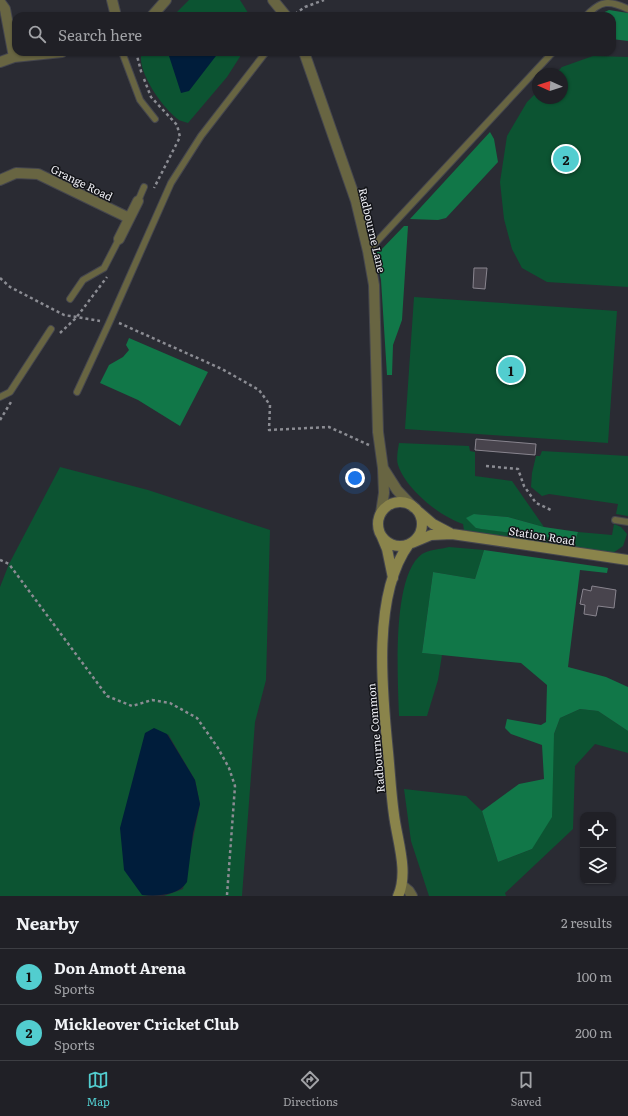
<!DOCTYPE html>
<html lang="en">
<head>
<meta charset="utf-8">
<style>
  body { margin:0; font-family:Literata,serif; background:#2d2d32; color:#f1f3f6 }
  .controls { position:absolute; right:12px; bottom:12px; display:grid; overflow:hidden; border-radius:8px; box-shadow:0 1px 3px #0004 }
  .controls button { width:36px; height:36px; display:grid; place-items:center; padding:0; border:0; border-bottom:1px solid #3d3e43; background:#202026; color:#f1f3f6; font:20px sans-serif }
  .compass { position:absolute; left:532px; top:68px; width:36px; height:36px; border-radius:50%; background:#202026; box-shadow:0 1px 3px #0004; rotate:273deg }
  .you { position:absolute; left:355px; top:478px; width:14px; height:14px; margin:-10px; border:3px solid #fff; border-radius:50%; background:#1a73e8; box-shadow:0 0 0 6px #1a73e833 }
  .badge { display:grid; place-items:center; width:26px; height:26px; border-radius:50%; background:#52cdcf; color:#111; font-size:13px; font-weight:700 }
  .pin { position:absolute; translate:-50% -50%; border:2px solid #fff; box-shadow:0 1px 4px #0006 }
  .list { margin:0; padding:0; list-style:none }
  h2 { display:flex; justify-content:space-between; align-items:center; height:52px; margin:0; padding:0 16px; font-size:17px }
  h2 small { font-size:13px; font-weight:400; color:#a2a3a7 }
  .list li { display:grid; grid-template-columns:26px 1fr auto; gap:12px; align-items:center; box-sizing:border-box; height:56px; padding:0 16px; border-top:1px solid #3d3e43 }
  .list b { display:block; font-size:15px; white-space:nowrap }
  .list p { margin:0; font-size:13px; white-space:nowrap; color:#a2a3a7 }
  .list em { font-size:13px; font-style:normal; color:#a2a3a7 }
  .icon { flex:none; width:22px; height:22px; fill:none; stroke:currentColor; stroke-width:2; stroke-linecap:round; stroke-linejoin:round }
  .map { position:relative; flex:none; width:628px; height:896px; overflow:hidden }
  .search { position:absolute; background:#202026; box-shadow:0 1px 3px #0004; left:12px; right:12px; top:12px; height:44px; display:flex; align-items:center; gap:10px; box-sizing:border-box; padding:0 14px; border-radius:12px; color:#a2a3a7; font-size:15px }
  .sheet { height:164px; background:#202026 }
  nav { display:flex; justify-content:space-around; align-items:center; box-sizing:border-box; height:56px; border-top:1px solid #3d3e43; background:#202026; font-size:11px; color:#a2a3a7 }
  nav a { display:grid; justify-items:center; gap:2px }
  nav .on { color:#52cdcf }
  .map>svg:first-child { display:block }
</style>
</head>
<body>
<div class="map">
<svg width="628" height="896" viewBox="0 0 628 896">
  <rect width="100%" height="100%" fill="#2a2b33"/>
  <path fill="#0c5432" d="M189,0H240L250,16H228L225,13L221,16L214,14L203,16H173Z
    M142,52H170L169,56L207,65L219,52H243L227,77L188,123C185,122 181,121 179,120C164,110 135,70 142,52Z
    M593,56L628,57V287L547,282L522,268L512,249L504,219L500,182L507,136L527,102L538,91V98H562V74H555L562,67Z
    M414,297L617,311L608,443L405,429Z
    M399,443L469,446L470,451L475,452V476L512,481L544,527L508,517L474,514L476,528L553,538L576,539L578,532L612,535L614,524L621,527L627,534L623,546L613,553L464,530L463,524C439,516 406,489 398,465C396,459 398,449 399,443Z
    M542,451L628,456V516L616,514L618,504L549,494L542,496L531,487L532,473L536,456H540Z
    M60,467L148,490L270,530L266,680L255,722L242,896H164L183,889L200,804L195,780L168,734L142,895L149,896H0V587L9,564Z
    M449,547L484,550L475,579L433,572L422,653L442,655L438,680L427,716H399C398,680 391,576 422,554C428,550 441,549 449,547Z
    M580,709L598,711L628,731V753L595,744L575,766L573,829L505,893L506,896H429L411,841L404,789L466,796L482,811L498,862L532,849L554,734L560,718Z"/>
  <path fill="#117748" d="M609,10L628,13V41L612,39V16H596Z
    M490,132L494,139L498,162L446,218L438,220L410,219Z
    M404,226H408L402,320L393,345L392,375H387L381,280L375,253L380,251Z
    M129,338L208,372L180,426L138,400L100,383L109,365L123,357L129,350L126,345Z
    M474,514L508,517L544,527L578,532L576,539L553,538L481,529L476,528L466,518Z
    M484,550L608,568L607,573L580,570L568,667L606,677L628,687V731L598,711L580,709L560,718L554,734L552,817L532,849L498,862L482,811L519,784L544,779L542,745L511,734L505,728L507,719L541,725L546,722L547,685L521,663L422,653L433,572L475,579Z"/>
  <path fill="#001d3b" d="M170,52H219L189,91L181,93L169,56Z
    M154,728L167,734L195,780L200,804L193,833L187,882C178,896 158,896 142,895L124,870L120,828L145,733Z"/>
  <path fill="#48444d" stroke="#89858f" d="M474,268H487L485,289L473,288Z
    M476,439L536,444L535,455L475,450Z
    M592,586L616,590L614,608L598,606L596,616L584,614L585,605L580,604L583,589L591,591Z"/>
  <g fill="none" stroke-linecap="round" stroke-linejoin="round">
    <g stroke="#45464e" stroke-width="8">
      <path id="service" d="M586,16C601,0 609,0 628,9
        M122,52L140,100L155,119
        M138,201L144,187
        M368,251L553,52
        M70,299L83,280L104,268L119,239
        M77,392L109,323L171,183L201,136L266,52
        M0,397L10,392L51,329
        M615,520L628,522"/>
    </g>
    <g stroke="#45464e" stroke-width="12">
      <path id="minor" d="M112,0L116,16
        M0,2L5,9L14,57
        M152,16L166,0
        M0,62L14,57L62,52
        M0,180L16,173L38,174L129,218
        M119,239L138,201"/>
    </g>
    <g stroke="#45464e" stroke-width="12">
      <path id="tertiary" d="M273,0L286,16
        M304,52L356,201L368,251L374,285L378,432L383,468L384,493L381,513
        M383,468L397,490L413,507
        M403,886L409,891L412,896"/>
    </g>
    <g stroke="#45464e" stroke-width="12">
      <path id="secondary" d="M378 524a22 22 0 1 1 44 0a22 22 0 1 1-44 0Z
        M419,512L433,524L450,533
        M382,537L387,549L393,578
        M412,543L431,535L452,534L628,560
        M398,896C409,872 397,840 394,815C391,794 390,773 388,752C382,692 372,594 409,544"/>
    </g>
    <path stroke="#8b8c93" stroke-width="2.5" stroke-dasharray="3 3" stroke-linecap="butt" d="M295,14L305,7L324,0
      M136,52L142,75
      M144,79L151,97L177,125L180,137L154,188
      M0,278L10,287L64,315L100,321
      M119,323L222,369L259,390L270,405L269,430L329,427L369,445
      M60,333L76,318L107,277
      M0,420L11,402
      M486,466L518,469L524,486L536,503L551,510
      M0,560L9,564L107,696L132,706L152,700L170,703L197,718L218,748L229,768L235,786L227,895"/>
    <use href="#service" stroke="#686542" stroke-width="6"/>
    <use href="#minor" stroke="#686542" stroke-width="10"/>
    <use href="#tertiary" stroke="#686542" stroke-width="10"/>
    <use href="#secondary" stroke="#8a844b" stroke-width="10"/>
  </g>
  <g text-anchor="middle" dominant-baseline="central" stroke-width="3" stroke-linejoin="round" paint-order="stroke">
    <g font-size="11" fill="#eeeef4" stroke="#131418">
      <text transform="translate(82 182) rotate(26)">Grange Road</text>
      <text transform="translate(373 230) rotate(77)">Radbourne Lane</text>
      <text transform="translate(542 535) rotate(9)">Station Road</text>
      <text transform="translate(375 738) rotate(-95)">Radbourne Common</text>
    </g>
  </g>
</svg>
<div class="controls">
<button><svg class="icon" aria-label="locate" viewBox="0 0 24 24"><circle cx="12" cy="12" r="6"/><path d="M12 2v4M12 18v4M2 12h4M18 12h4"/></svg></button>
<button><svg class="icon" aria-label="layers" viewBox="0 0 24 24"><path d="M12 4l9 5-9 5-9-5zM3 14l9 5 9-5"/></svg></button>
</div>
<svg class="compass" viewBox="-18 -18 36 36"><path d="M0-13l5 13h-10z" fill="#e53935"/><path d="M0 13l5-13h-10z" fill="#a2a3a7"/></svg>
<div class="you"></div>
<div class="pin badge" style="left:511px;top:370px">1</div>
<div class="pin badge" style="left:566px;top:159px">2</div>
<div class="search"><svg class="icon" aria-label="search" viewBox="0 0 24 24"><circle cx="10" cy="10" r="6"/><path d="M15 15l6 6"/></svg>Search here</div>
</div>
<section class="sheet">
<h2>Nearby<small>2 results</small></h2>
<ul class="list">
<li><span class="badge">1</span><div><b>Don Amott Arena</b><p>Sports</p></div><em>100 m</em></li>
<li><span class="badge">2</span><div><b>Mickleover Cricket Club</b><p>Sports</p></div><em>200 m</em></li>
</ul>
</section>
<nav>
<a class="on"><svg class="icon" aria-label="map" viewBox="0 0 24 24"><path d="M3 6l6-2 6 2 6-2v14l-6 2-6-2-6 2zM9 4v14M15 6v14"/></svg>Map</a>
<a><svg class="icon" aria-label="directions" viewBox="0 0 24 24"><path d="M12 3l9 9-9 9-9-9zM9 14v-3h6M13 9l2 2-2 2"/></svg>Directions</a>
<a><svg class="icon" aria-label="saved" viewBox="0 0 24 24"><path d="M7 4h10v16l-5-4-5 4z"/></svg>Saved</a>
</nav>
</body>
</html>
